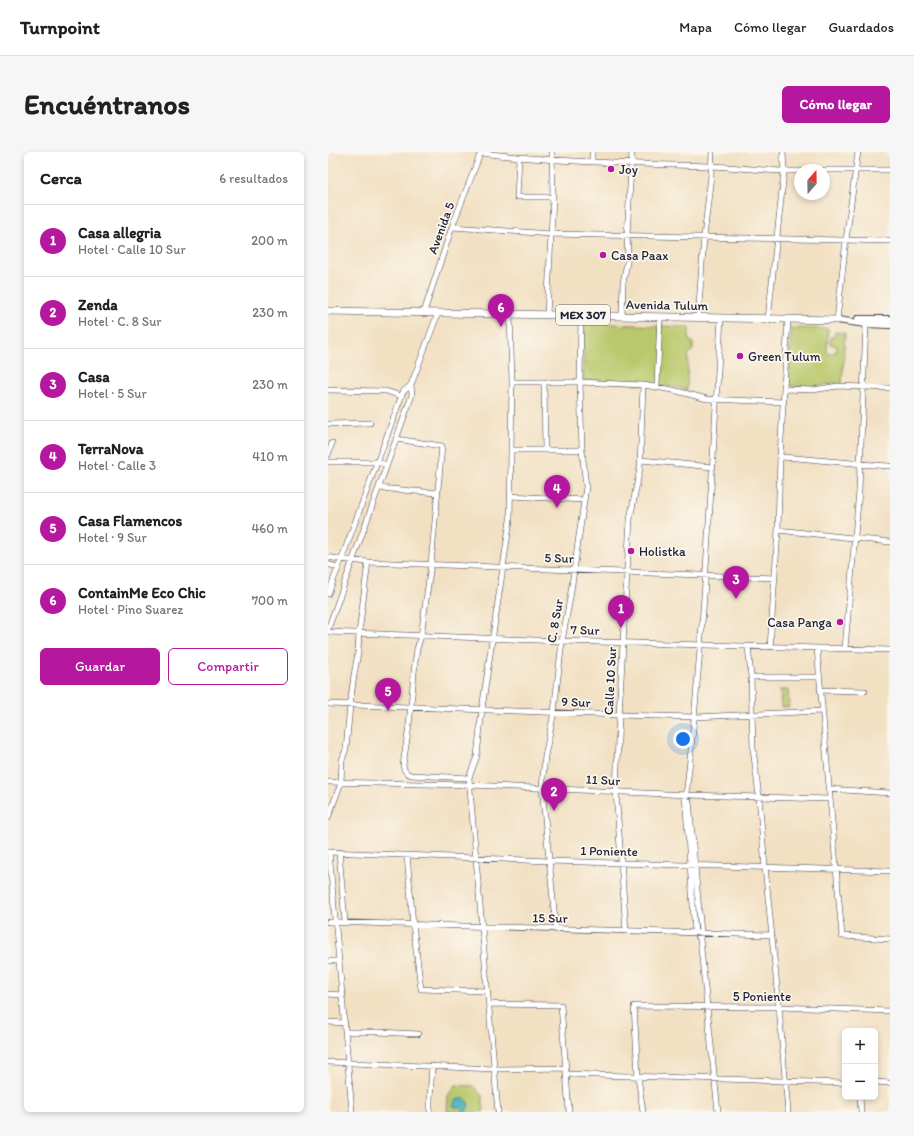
<!DOCTYPE html>
<html lang="es">
<head>
<meta charset="utf-8">
<style>
  body { margin:0; font-family:Itim,sans-serif; background:#f6f6f6; color:#202124 }
  .controls { position:absolute; right:12px; bottom:12px; display:grid; overflow:hidden; border-radius:6px; box-shadow:0 2px 6px #0003 }
  .controls button { width:36px; height:36px; display:grid; place-items:center; padding:0; border:0; border-bottom:1px solid #e0e0e0; background:#fff; color:#202124; font:20px sans-serif }
  .compass { position:absolute; left:466px; top:12px; width:36px; height:36px; border-radius:50%; background:#fff; box-shadow:0 2px 6px #0003; rotate:20deg }
  .you { position:absolute; left:355px; top:587px; width:14px; height:14px; margin:-10px; border:3px solid #fff; border-radius:50%; background:#1a73e8; box-shadow:0 0 0 6px #1a73e833 }
  .badge { display:grid; place-items:center; width:26px; height:26px; border-radius:50%; background:#b5179e; color:#fff; font-size:13px; font-weight:700 }
  .pin { position:absolute; translate:-50% -33px; filter:drop-shadow(0 1px 2px #0008) }
  .pin::after { content:''; position:absolute; top:21px; width:14px; height:12px; background:inherit; clip-path:polygon(0 0,100% 0,50% 100%) }
  .list { margin:0; padding:0; list-style:none }
  h2 { display:flex; justify-content:space-between; align-items:center; height:52px; margin:0; padding:0 16px; font-size:17px }
  h2 small { font-size:13px; font-weight:400; color:#757577 }
  .list li { display:grid; grid-template-columns:26px 1fr auto; gap:12px; align-items:center; box-sizing:border-box; height:72px; padding:0 16px; border-top:1px solid #e0e0e0 }
  .list b { display:block; font-size:15px; white-space:nowrap }
  .list p { margin:0; font-size:13px; white-space:nowrap; color:#757577 }
  .list em { font-size:13px; font-style:normal; color:#757577 }
  .actions { display:flex; gap:8px; padding:12px 16px }
  .actions a { flex:1; padding:9px 0; border:1px solid #b5179e; border-radius:6px; text-align:center; font-size:14px; color:#b5179e }
  .actions .main { background:#b5179e; color:#fff }
  .map { position:relative; flex:none; width:562px; height:960px; overflow:hidden; border-radius:6px }
  header { display:flex; align-items:center; gap:24px; box-sizing:border-box; height:56px; padding:0 20px; background:#fff; border-bottom:1px solid #e0e0e0 }
  header strong { font-size:19px }
  nav { display:flex; gap:22px; margin-inline-start:auto; font-size:14px }
  .intro { display:flex; align-items:center; justify-content:space-between; box-sizing:border-box; height:96px; padding:0 24px }
  h1 { margin:0; font-size:28px }
  .button { padding:10px 18px; border-radius:6px; background:#b5179e; color:#fff; font-size:14px; font-weight:700 }
  main { display:flex; gap:24px; padding:0 24px }
  aside { flex:1; background:#fff; border-radius:6px; box-shadow:0 2px 6px #0003 }
  .map>svg:first-child { display:block }
</style>
</head>
<body>
<header>
<strong>Turnpoint</strong>
<nav><a>Mapa</a><a>Cómo llegar</a><a>Guardados</a></nav>
</header>
<div class="intro"><h1>Encuéntranos</h1><a class="button">Cómo llegar</a></div>
<main>
<aside>
<h2>Cerca<small>6 resultados</small></h2>
<ul class="list">
<li><span class="badge">1</span><div><b>Casa allegria</b><p>Hotel · Calle 10 Sur</p></div><em>200 m</em></li>
<li><span class="badge">2</span><div><b>Zenda</b><p>Hotel · C. 8 Sur</p></div><em>230 m</em></li>
<li><span class="badge">3</span><div><b>Casa</b><p>Hotel · 5 Sur</p></div><em>230 m</em></li>
<li><span class="badge">4</span><div><b>TerraNova</b><p>Hotel · Calle 3</p></div><em>410 m</em></li>
<li><span class="badge">5</span><div><b>Casa Flamencos</b><p>Hotel · 9 Sur</p></div><em>460 m</em></li>
<li><span class="badge">6</span><div><b>ContainMe Eco Chic</b><p>Hotel · Pino Suarez</p></div><em>700 m</em></li>
</ul>
<div class="actions"><a class="main">Guardar</a><a>Compartir</a></div>
</aside>
<div class="map">
<svg width="562" height="960" viewBox="0 0 562 960">
  <rect width="100%" height="100%" fill="#fbf7ec"/>
  <filter id="ink" filterUnits="userSpaceOnUse"><feTurbulence type="fractalNoise" baseFrequency=".025" numOctaves="2"/><feDisplacementMap in="SourceGraphic" scale="8" xChannelSelector="R" yChannelSelector="G"/><feConvolveMatrix kernelMatrix="1 2 1 2 8 2 1 2 1" color-interpolation-filters="sRGB"/></filter>
  <filter id="wash" filterUnits="userSpaceOnUse"><feTurbulence type="fractalNoise" baseFrequency=".012" numOctaves="4" result="noise"/><feDisplacementMap in="SourceGraphic" scale="16" xChannelSelector="R" yChannelSelector="G"/><feGaussianBlur stdDeviation="0.9" result="paint"/><feColorMatrix in="noise" values="0 0 0 0 0 0 0 0 0 0 0 0 0 0 0 0 0 1.4 0 .05"/><feComposite in="paint" operator="in"/></filter>
  <g filter="url(#wash)">
    <rect width="100%" height="100%" fill="#f2e0c3"/>
    <path fill="#b9c86a" stroke="#6e7552" d="M256,171L361,175V189L365,190V198L360,203L359,238L349,235L255,228Z
      M463,176L500,177L499,202L508,200L509,194L502,192L503,185H506L507,180L517,181L514,232L506,231L481,235L462,234L460,232Z
      M452,538H460L461,555H453Z
      M128,933L145,934L154,943L156,959L155,960H120L119,959L120,944Z"/>
    <path fill="#3aaab7" stroke="#2e6679" d="M135,946L140,949L141,953L139,959H135L133,956H130L125,954L127,948Z"/>
  </g>
  <g filter="url(#ink)">
    <g fill="none" stroke-linecap="round" stroke-linejoin="round">
      <g stroke="#413e4f" stroke-width="6">
        <path id="minor" d="M153,1C228,10 305,12 381,14C411,15 441,20 472,19
          M191,6L189,45H225
          M264,10V0
          M496,18H562
          M124,75L223,82L562,89
          M96,160L124,75L153,0
          M219,163L225,45L224,0
          M294,164L295,131L300,105L299,83L304,0
          M370,166L376,85L383,23L384,0
          M440,167L456,20L455,0
          M509,168L518,88L530,0
          M184,230H252L315,233L345,238L379,247L456,250
          M216,231L217,298
          M329,234L332,165
          M456,237L485,238L510,234L562,236
          M0,238L58,239L73,244
          M0,272L42,271
          M68,287L114,294L103,412L93,484L89,497L87,511L81,574L75,613C76,618 77,621 83,623L141,626
          M183,298H254
          M0,303L4,291
          M452,305C489,307 525,312 562,314
          M313,308L385,315
          M0,310H49L59,313
          M51,336L109,341
          M183,344L256,348
          M450,378L562,390
          M0,405L10,407L40,410L447,426
          M0,412L10,416
          M0,442L14,406L75,240L83,233L110,161
          M0,477L84,243L83,233
          M0,480L234,489L562,498
          M420,494L423,525L425,596L431,645L437,715L451,855L460,960
          M442,495L450,378L452,305L460,167
          M489,496L514,784L562,787
          M517,496L531,339L538,172
          M423,525H491
          M492,538L537,539
          M0,552L291,563L367,565L494,559
          M0,630L142,633L360,643L501,647
          M500,637L562,641
          M361,649L373,781L372,787L390,960
          M0,666L13,631L14,608L18,597L22,553L26,523L30,501L31,481L40,410
          M0,700L221,709L562,719
          M1,700C9,787 17,873 24,960
          M11,700L17,770
          M79,703L85,773L93,837L160,839
          M0,770L444,783
          M228,778L214,636L217,604L226,560L234,489L242,446L258,335L254,298L252,230L253,163
          M298,779L288,639L291,563L302,367L312,316L315,233
          M372,787L367,781L357,643L359,636C376,480 384,323 393,166
          M0,809H10
          M0,842L15,843
          M161,852L233,853L241,960
          M0,870L17,871
          M18,880H50L90,882
          M0,910L167,917L238,916
          M238,922L517,931
          M547,930L562,931
          M532,945L533,960
          M102,960V947L104,914
          M170,960L141,626L149,604L154,557L182,368L184,230L182,162
          M315,960L310,924L306,854L451,855L562,859"/>
      </g>
      <g stroke="#413e4f" stroke-width="8">
        <path id="major" d="M530,167H562
          M509,168L538,172L562,173"/>
      </g>
      <g stroke="#413e4f" stroke-width="8">
        <path id="highway" d="M0,159L509,168"/>
      </g>
      <use href="#minor" stroke="#fff" stroke-width="5"/>
      <use href="#major" stroke="#fff" stroke-width="6"/>
      <use href="#highway" stroke="#fff" stroke-width="7"/>
    </g>
  </g>
  <g fill="#b5179e" stroke="#fbf7ec" stroke-width="1.5">
    <circle cx="283" cy="17" r="4"/>
    <circle cx="275" cy="103" r="4"/>
    <circle cx="412" cy="204" r="4"/>
    <circle cx="303" cy="399" r="4"/>
    <circle cx="512" cy="470" r="4"/>
  </g>
  <g text-anchor="middle" dominant-baseline="central" stroke-width="3.5" stroke-linejoin="round" paint-order="stroke">
    <rect fill="#fbf7ec" stroke="#636270" stroke-width="1" x="228" y="153" width="54" height="20" rx="3"/>
    <g font-size="12" font-weight="bold" fill="#22223b">
      <text x="255" y="163">MEX 307</text>
    </g>
    <g font-size="13" fill="#22223b" stroke="#fbf7ec" text-anchor="start">
      <text x="291" y="17">Joy</text>
      <text x="283" y="103">Casa Paax</text>
      <text x="420" y="204">Green Tulum</text>
      <text x="311" y="399">Holistka</text>
      <text x="504" y="470" text-anchor="end">Casa Panga</text>
    </g>
    <g font-size="13" fill="#22223b" stroke="#fbf7ec">
      <text transform="translate(113 76) rotate(-70)">Avenida 5</text>
      <text transform="translate(339 153) rotate(1)">Avenida Tulum</text>
      <text transform="translate(231 406) rotate(2)">5 Sur</text>
      <text transform="translate(227 469) rotate(-80)">C. 8 Sur</text>
      <text transform="translate(257 478) rotate(2)">7 Sur</text>
      <text transform="translate(282 529) rotate(-87)">Calle 10 Sur</text>
      <text transform="translate(248 550) rotate(3)">9 Sur</text>
      <text transform="translate(275 628) rotate(3)">11 Sur</text>
      <text transform="translate(281 699) rotate(1)">1 Poniente</text>
      <text transform="translate(222 766) rotate(1)">15 Sur</text>
      <text x="434" y="844">5 Poniente</text>
    </g>
  </g>
</svg>
<div class="controls">
<button>+</button>
<button>−</button>
</div>
<svg class="compass" viewBox="-18 -18 36 36"><path d="M0-13l5 13h-10z" fill="#e53935"/><path d="M0 13l5-13h-10z" fill="#757577"/></svg>
<div class="you"></div>
<div class="pin badge" style="left:293px;top:476px">1</div>
<div class="pin badge" style="left:226px;top:659px">2</div>
<div class="pin badge" style="left:408px;top:447px">3</div>
<div class="pin badge" style="left:229px;top:356px">4</div>
<div class="pin badge" style="left:60px;top:559px">5</div>
<div class="pin badge" style="left:173px;top:175px">6</div>
</div>
</main>
</body>
</html>
